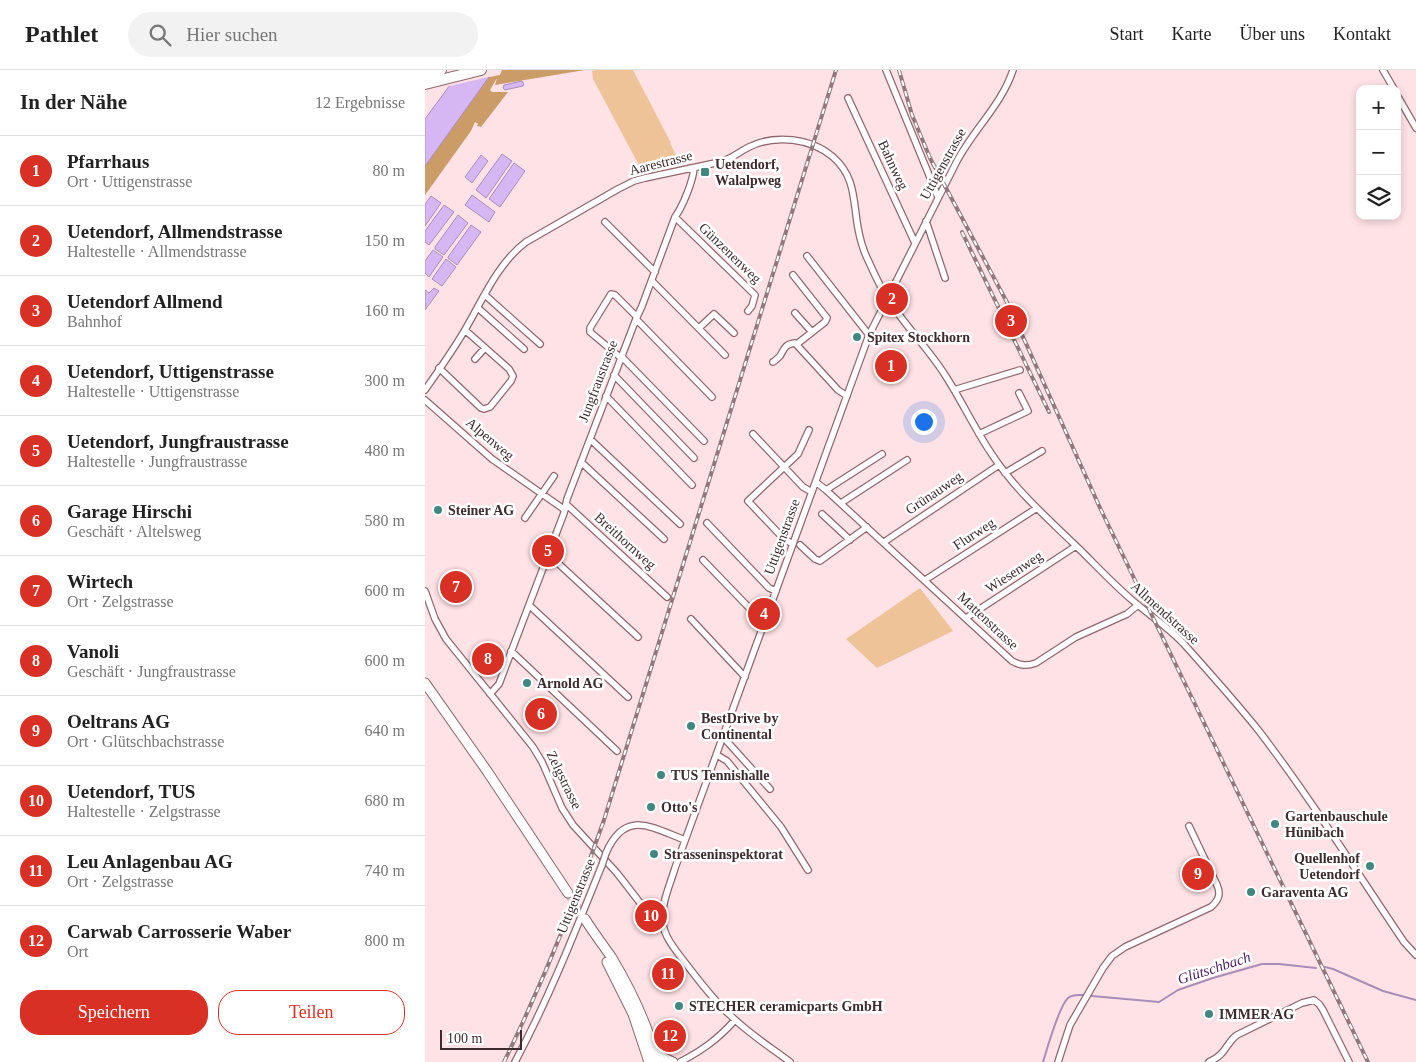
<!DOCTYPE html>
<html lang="de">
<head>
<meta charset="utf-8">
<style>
  body { margin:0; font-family:Georgia,serif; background:#f2f2f2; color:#222 }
  .controls { position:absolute; right:15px; top:15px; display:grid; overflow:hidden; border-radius:10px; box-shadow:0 2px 8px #0003 }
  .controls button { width:45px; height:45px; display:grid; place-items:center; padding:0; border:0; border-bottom:1px solid #e0e0e0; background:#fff; color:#222; font:25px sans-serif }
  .scale { position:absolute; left:15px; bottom:12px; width:82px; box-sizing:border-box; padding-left:5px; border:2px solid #3d2b2e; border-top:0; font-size:14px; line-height:18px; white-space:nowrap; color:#3d2b2e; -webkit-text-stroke:4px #fff; paint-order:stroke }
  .you { position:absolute; left:498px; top:351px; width:18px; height:18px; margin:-12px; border:4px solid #fff; border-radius:50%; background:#1a73e8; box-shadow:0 0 0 8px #1a73e833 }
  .badge { display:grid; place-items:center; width:32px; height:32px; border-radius:50%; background:#d93025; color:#fff; font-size:16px; font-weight:700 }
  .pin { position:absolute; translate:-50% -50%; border:2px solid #fff; box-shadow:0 1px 5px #0006 }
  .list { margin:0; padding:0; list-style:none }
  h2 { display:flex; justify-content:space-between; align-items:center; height:65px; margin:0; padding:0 20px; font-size:21px }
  h2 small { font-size:16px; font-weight:400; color:#767676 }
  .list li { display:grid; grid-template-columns:32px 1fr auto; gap:15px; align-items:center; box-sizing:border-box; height:70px; padding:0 20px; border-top:1px solid #e0e0e0 }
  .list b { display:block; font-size:19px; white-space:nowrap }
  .list p { margin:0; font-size:16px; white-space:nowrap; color:#767676 }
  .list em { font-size:16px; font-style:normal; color:#767676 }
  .actions { display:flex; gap:10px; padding:15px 20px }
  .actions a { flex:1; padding:11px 0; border:1px solid #d93025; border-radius:20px; text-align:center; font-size:18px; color:#d93025 }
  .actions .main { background:#d93025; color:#fff }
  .icon { flex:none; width:28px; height:28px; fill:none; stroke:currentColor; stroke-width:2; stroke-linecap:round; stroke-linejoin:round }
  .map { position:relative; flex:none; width:991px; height:992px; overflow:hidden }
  header { display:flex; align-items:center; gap:30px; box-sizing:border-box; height:70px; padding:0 25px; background:#fff; border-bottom:1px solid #e0e0e0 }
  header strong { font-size:24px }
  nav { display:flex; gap:28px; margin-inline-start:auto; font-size:18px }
  .search { width:350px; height:45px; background:#f2f2f2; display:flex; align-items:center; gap:12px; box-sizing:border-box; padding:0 18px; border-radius:28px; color:#767676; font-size:19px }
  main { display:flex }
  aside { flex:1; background:#fff }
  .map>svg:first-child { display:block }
</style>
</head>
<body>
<header>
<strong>Pathlet</strong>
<div class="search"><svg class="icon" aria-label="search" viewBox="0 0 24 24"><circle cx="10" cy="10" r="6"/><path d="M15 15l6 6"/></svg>Hier suchen</div>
<nav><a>Start</a><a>Karte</a><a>Über uns</a><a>Kontakt</a></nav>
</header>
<main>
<aside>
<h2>In der Nähe<small>12 Ergebnisse</small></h2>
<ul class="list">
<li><span class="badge">1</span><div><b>Pfarrhaus</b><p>Ort · Uttigenstrasse</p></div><em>80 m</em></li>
<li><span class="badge">2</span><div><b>Uetendorf, Allmendstrasse</b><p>Haltestelle · Allmendstrasse</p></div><em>150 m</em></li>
<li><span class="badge">3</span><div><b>Uetendorf Allmend</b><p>Bahnhof</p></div><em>160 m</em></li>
<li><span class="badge">4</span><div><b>Uetendorf, Uttigenstrasse</b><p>Haltestelle · Uttigenstrasse</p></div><em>300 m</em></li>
<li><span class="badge">5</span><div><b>Uetendorf, Jungfraustrasse</b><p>Haltestelle · Jungfraustrasse</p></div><em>480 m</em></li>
<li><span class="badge">6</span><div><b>Garage Hirschi</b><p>Geschäft · Altelsweg</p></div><em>580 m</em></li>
<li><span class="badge">7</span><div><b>Wirtech</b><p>Ort · Zelgstrasse</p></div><em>600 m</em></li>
<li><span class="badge">8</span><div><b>Vanoli</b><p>Geschäft · Jungfraustrasse</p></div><em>600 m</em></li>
<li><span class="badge">9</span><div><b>Oeltrans AG</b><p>Ort · Glütschbachstrasse</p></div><em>640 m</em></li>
<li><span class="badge">10</span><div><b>Uetendorf, TUS</b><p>Haltestelle · Zelgstrasse</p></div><em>680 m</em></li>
<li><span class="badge">11</span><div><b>Leu Anlagenbau AG</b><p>Ort · Zelgstrasse</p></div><em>740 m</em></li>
<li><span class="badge">12</span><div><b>Carwab Carrosserie Waber</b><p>Ort</p></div><em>800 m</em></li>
</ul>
<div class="actions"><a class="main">Speichern</a><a>Teilen</a></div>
</aside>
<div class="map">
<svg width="991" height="992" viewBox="0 0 991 992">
  <rect width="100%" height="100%" fill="#ffe2e6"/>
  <path fill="#eec397" d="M171,0H208L246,73H245L252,87L235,93L237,101L220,104L219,101H217L168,9L167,1Z
    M495,518L528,561L452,598L421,569Z"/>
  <path fill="#cb9c68" d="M77,0H160L70,15L72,8L65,20L67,22H83L56,57L52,56L53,54L50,52L46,61L0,125V96L64,7L75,5Z"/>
  <path fill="#d6b7f3" stroke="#a88db8" d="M36,0H69L0,96V49Z
    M97,11L99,14L98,16L80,20L78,18L79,15Z
    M77,84L87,91L61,128L51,120Z
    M56,85L63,91L47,113L40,107Z
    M89,93L100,101L75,137L64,129Z
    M47,125L70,142L64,152L40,135Z
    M6,126L16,133L0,156V134Z
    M19,135L29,142L4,175L0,172V161Z
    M33,145L43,153L19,185L10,179V177Z
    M46,155L56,162L32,195L23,188V187Z
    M8,180L18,187L4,207L0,203V191Z
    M21,189L31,197L17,216L7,209Z
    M9,218L14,221L0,240V220L4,223Z"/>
  <path fill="#ffe2e6" d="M33,0H71L68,6L20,17Z"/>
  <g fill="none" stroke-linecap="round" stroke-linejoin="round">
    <path stroke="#a88db8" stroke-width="2" d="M900,897L908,899L958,921L991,930
      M667,926L734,932L753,920L788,908L837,894H854L891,898
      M618,992C622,979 634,936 643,928C648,924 653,925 658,925"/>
    <path stroke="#d8bdc1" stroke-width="9" stroke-dasharray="9 4.5" stroke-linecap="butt" d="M143,823L160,849"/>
    <g stroke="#90676e" stroke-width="8">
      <path id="minor" d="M461,0L513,127
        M958,0L969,19
        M972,25L991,58
        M423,28L490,173
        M250,147L330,225L327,236L323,241
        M501,151L520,208
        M180,152L230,202
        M382,186L444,265
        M368,205L402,248L400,252L372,274
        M227,211L300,285
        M60,225L115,274
        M53,238L99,279
        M370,243L387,262
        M211,249L287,327
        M274,258L289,244L309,263
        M196,286L279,371
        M196,288L165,262V258L186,224L190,225L212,247
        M50,289L60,278
        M348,292C349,292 354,287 355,286C359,279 360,274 370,273L413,320L422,326
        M14,298L56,338L59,339L65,337L86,311L88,306L84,299L40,260
        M189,305L269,388
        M0,320C14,300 29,279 41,258C58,229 73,193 101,172L193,119L209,111L220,108L295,92C306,89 314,82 324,77C350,64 386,68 408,87C431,107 428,131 433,158C435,169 438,180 443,190C449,203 455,217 463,229C480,256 503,278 520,305C537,331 550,360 568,386C590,419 619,445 647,472C667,491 686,512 707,530C724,545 742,556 758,573C784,602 810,631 834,661C886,729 931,801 979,872L991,885
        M529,320L595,300
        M181,326L267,415
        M0,330L67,389L140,440
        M328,364L378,417L387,422
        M554,364L603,341L594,323
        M165,369L255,454
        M156,392L239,469
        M580,403L617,381
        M391,412L401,420L587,591C596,596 602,596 611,593L651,567L702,544L713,535
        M401,420L457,384
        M416,433L482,390
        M141,434L242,527
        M397,444L425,470
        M100,448L129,406
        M282,453L344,518L351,521
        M459,472L574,395
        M368,474L359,469L323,431L373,384L384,360
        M375,475L390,489L395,491L442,457
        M123,484L213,567
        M278,490L331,545L340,552
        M500,510L612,438
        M0,521L10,549L21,569L108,677L117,692L137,738L148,755L192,803L216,834L227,842L237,845
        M104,535L203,627
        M541,548L651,476
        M266,549L320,607
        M86,581L192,681
        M65,624L74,614L139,443L142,429L211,249L217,236L250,147C258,136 268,111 269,98
        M298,667L345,719
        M292,685L302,691L356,757L383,800
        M181,783C200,739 226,757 260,770
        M90,992C124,928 150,862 177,795
        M255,992C278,980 293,969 310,950
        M365,992C345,977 323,963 305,945C287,929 273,909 258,890C250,879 240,868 238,854C235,836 245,815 250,798L444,265L532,91C549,59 577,34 588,0
        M633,992L645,955L678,898L687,886L700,877L786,837C794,830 796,824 792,815L764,756
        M784,992C802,984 800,974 812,965L877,933L889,930L894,934L898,940L924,992"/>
    </g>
    <g stroke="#90676e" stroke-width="11">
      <path id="secondary" d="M0,613L62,701L143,823
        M160,849C168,862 178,875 187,888C206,920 223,955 232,992
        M182,892L208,944L224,992
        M230,980L237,987L248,992"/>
    </g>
    <g stroke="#90676e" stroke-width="12">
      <path id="motorway" d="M0,4L16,0
        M0,14L56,0"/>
    </g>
    <use href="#minor" stroke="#fff" stroke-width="5.5"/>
    <use href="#secondary" stroke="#fff" stroke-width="9"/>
    <use href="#motorway" stroke="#fff" stroke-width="10"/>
    <g stroke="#8f797c" stroke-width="4">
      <path id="rail" d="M474,0L487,45L505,88L585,238L676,440L943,992
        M537,162L624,342
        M79,992C117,914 150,833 179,750L411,0"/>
    </g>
    <use href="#rail" stroke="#fff" stroke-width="2" stroke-dasharray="5.5" stroke-linecap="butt"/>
    <g stroke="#90676e" stroke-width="8" stroke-linecap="butt">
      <path id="minor-bridge" d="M177,795L181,783"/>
    </g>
    <use href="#minor-bridge" stroke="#fff" stroke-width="5.5"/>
  </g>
  <g fill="#408781" stroke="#fff" stroke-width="2">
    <rect x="275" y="97" width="10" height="10" rx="2.5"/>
    <circle cx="432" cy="267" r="5"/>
    <circle cx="13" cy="440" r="5"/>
    <circle cx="102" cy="613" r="5"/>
    <circle cx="266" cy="656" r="5"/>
    <circle cx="236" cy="705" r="5"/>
    <circle cx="226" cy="737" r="5"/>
    <circle cx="850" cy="754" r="5"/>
    <circle cx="229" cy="784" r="5"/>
    <circle cx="945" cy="796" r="5"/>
    <circle cx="826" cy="822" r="5"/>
    <circle cx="254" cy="936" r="5"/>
    <circle cx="784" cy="944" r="5"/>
  </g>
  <g text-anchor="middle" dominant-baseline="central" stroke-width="5" stroke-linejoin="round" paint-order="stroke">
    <g font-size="14" fill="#3d2b2e" stroke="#fff">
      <text transform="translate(236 93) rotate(-14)">Aarestrasse</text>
      <text transform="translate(518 94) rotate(-61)">Uttigenstrasse</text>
      <text transform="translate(468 95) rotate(65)">Bahnweg</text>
      <text transform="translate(305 183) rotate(44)">Günzenenweg</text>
      <text transform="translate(173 311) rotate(-69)">Jungfraustrasse</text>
      <text transform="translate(65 369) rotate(40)">Alpenweg</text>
      <text transform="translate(509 423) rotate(-34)">Grünauweg</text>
      <text transform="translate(549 464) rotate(-33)">Flurweg</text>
      <text transform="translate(357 467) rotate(-70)">Uttigenstrasse</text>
      <text transform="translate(200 471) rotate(42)">Breithornweg</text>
      <text transform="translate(589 502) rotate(-33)">Wiesenweg</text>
      <text transform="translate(740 543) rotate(42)">Allmendstrasse</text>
      <text transform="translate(563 551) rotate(43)">Mattenstrasse</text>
      <text transform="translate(139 710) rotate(64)">Zelgstrasse</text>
      <text transform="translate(151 826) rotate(-68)">Uttigenstrasse</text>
    </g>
    <g font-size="14" font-weight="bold" fill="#3d2b2e" stroke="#fff" text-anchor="start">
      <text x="290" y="94">Uetendorf,<tspan x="290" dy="16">Walalpweg</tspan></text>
      <text x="442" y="267">Spitex Stockhorn</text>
      <text x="23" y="440">Steiner AG</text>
      <text x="112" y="613">Arnold AG</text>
      <text x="276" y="648">BestDrive by<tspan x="276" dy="16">Continental</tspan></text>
      <text x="246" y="705">TUS Tennishalle</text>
      <text x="236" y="737">Otto's</text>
      <text x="860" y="746">Gartenbauschule<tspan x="860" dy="16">Hünibach</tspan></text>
      <text x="239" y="784">Strasseninspektorat</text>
      <text x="935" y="788" text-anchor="end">Quellenhof<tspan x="935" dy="16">Uetendorf</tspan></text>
      <text x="836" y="822">Garaventa AG</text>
      <text x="264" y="936">STECHER ceramicparts GmbH</text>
      <text x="794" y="944">IMMER AG</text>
    </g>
    <g font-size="15" font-style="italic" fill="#471f64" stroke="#fff">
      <text transform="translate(789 898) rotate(-18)">Glütschbach</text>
    </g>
  </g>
</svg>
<div class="controls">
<button>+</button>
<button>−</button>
<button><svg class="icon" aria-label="layers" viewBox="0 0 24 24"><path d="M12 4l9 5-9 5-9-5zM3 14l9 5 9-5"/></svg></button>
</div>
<div class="scale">100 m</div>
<div class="you"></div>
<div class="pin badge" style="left:466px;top:296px">1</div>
<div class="pin badge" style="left:467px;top:229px">2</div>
<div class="pin badge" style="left:586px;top:251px">3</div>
<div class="pin badge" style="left:339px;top:544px">4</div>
<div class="pin badge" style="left:123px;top:481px">5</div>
<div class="pin badge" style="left:116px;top:644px">6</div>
<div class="pin badge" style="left:31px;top:517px">7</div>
<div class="pin badge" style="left:63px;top:589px">8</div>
<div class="pin badge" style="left:773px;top:804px">9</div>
<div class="pin badge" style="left:226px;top:846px">10</div>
<div class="pin badge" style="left:243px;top:904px">11</div>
<div class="pin badge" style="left:245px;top:966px">12</div>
</div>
</main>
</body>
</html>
